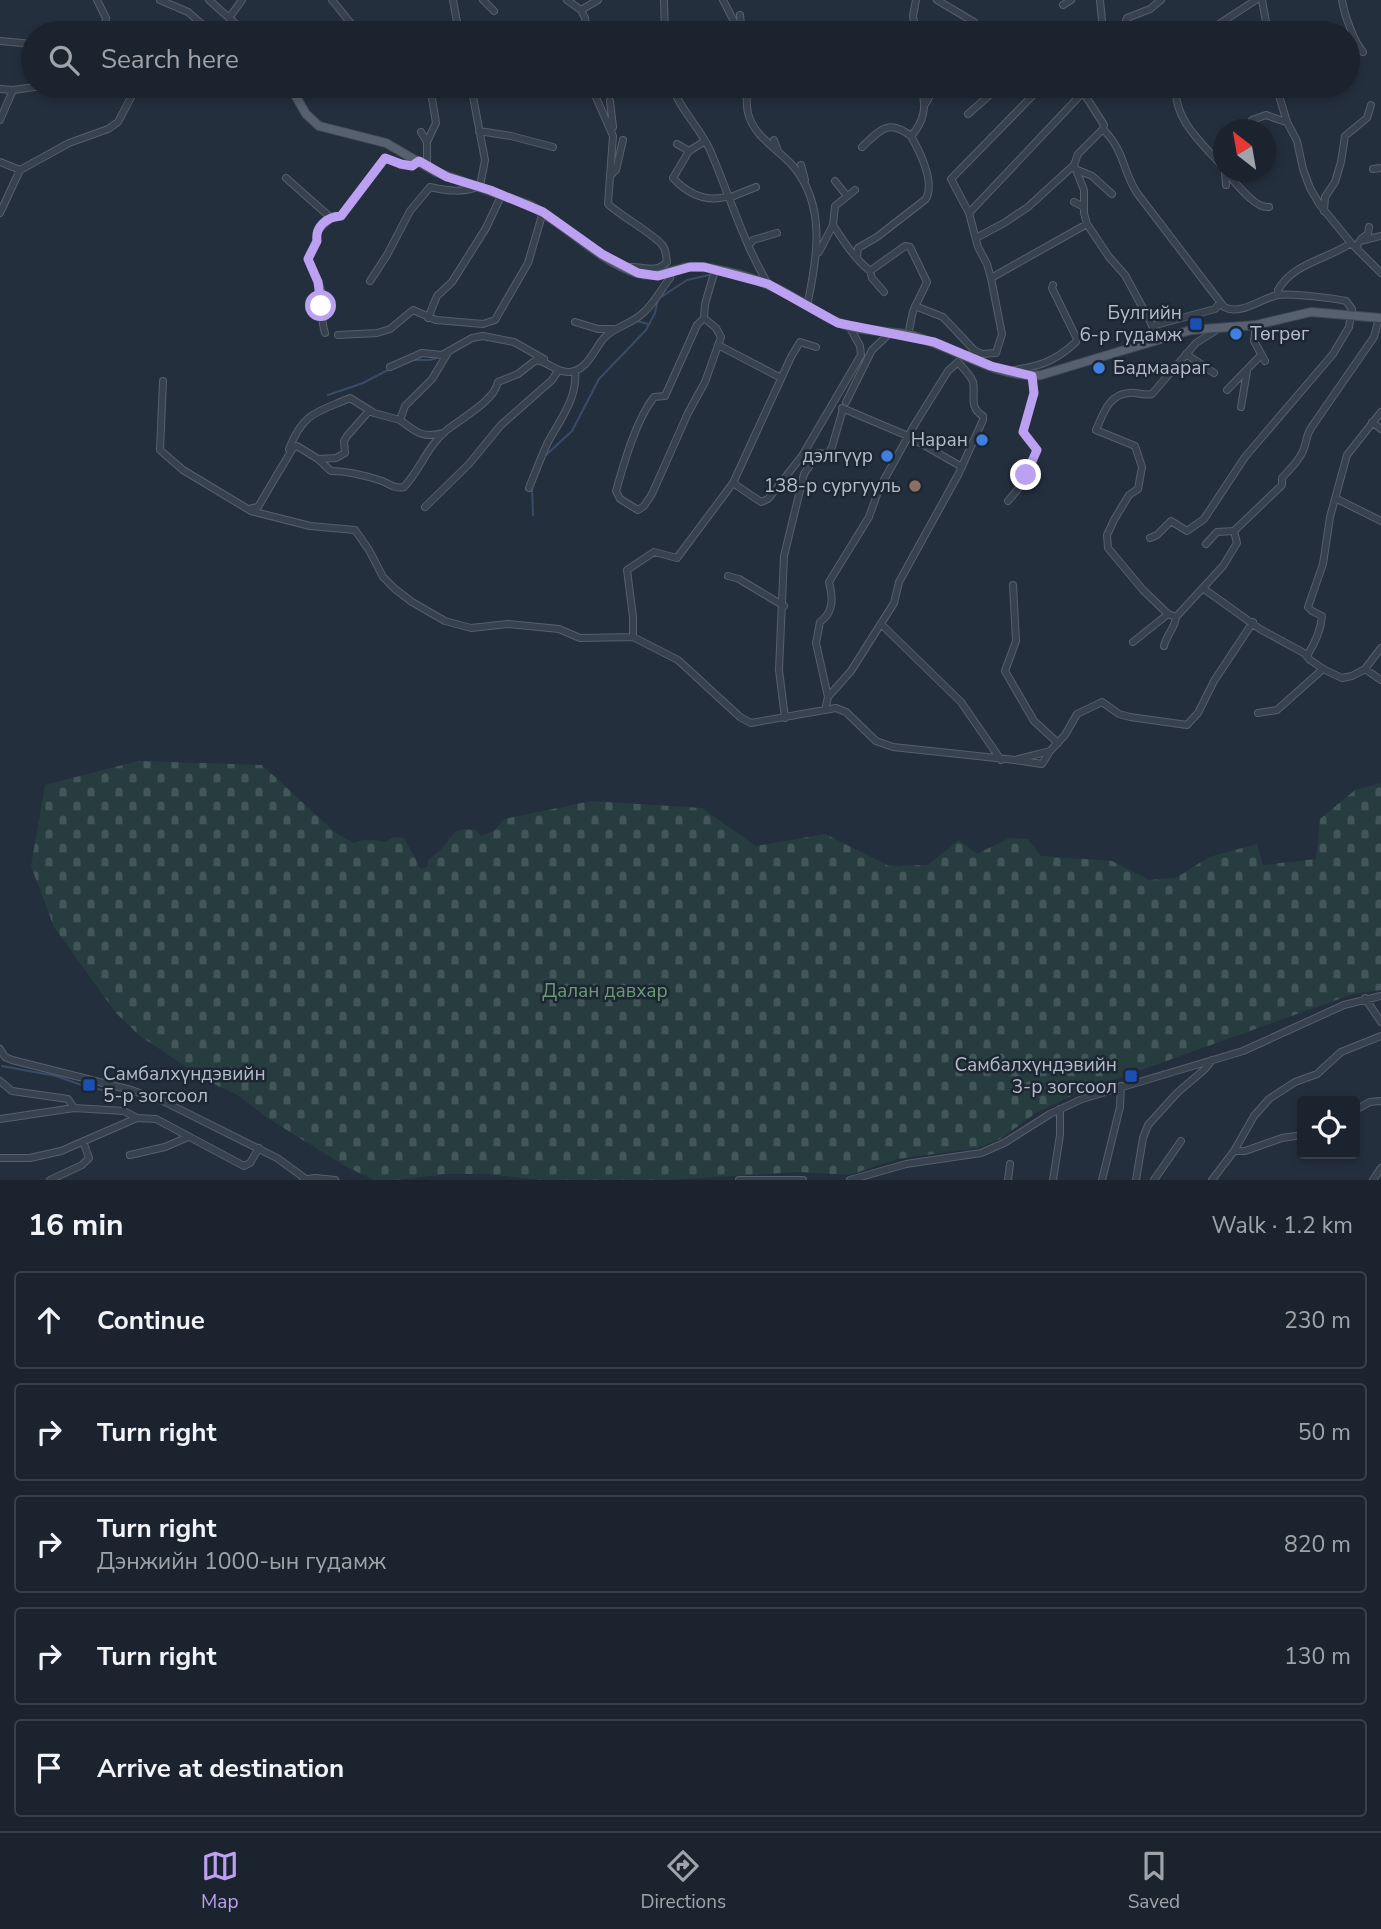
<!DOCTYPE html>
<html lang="en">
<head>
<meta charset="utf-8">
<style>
  body { margin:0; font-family:"Nunito Sans",sans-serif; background:#242b36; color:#f1f3f6 }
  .controls { position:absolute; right:21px; bottom:21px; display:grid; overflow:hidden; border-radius:7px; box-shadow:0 4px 10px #0003 }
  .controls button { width:63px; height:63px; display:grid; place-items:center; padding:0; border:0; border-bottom:2px solid #39404a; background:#1b232e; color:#f1f3f6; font:35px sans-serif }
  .compass { position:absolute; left:1213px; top:119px; width:63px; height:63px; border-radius:50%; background:#1b232e; box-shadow:0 4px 10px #0003; rotate:329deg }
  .stop { position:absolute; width:21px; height:21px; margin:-16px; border:5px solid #bca0f2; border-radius:50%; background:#fff }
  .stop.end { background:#bca0f2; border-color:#fff; box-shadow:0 2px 7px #0008 }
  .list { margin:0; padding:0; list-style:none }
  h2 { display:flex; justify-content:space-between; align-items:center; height:91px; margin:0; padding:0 28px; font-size:30px }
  h2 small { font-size:23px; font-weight:400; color:#a0a4aa }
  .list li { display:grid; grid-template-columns:46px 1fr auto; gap:21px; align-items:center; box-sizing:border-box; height:98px; margin:0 14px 14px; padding:0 14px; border:2px solid #39404a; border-radius:7px }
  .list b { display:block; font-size:26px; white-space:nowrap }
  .list p { margin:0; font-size:23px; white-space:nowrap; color:#a0a4aa }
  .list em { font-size:23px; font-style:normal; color:#a0a4aa }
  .icon { flex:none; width:38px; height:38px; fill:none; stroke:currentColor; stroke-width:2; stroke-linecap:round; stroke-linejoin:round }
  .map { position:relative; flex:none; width:1381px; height:1180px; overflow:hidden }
  .search { position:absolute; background:#1b232e; box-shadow:0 4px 10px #0003; left:21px; right:21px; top:21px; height:77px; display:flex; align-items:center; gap:18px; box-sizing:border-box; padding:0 24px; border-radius:38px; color:#a0a4aa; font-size:26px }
  .sheet { height:651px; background:#1b232e }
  nav { display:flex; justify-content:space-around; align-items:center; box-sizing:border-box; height:98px; border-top:2px solid #39404a; background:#1b232e; font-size:19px; color:#a0a4aa }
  nav a { display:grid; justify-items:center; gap:4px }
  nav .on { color:#bca0f2 }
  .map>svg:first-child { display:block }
</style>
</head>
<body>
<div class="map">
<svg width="1381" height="1180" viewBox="0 0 1381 1180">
  <defs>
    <pattern id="cemetery-stones" width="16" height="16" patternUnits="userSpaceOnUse" patternTransform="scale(1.75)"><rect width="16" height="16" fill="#263c3f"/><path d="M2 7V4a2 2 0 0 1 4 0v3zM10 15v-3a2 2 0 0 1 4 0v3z" fill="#435659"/></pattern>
  </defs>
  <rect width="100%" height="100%" fill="#242f3e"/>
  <path fill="url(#cemetery-stones)" d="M138,761L262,765L337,834L354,843C365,839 373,839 385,842L394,837L404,838L421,869L427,867L428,860C433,855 438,853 442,848C455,833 453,827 476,830L481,836L494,831L504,819L591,801L702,808L756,846L825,834L889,866L928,865L959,840L977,854L1009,838L1028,839L1041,856L1112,861L1149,880L1176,878L1209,857L1257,844L1263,865L1316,859L1320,819L1355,790L1381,783V990L1353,994L1077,1093L1036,1113L1000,1139L978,1148L897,1159L850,1175L800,1172L668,1180H541L486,1174H447L397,1180H374L345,1166L269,1119L236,1094L207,1081L140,1036L116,1013L54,927L31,866L45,785Z"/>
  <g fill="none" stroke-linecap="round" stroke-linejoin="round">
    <path stroke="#394c67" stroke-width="2" d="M637,321L648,324
      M498,342L513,344
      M412,360H430L437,358
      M328,395L363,383L388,370
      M546,455L572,431L599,379L646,330L655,313L658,299L687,280L709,275
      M532,488L533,515
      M2,1066L56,1076L87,1087L113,1092"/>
    <g stroke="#565f6c" stroke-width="8">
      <path id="minor" d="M97,0L106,18L103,33
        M160,0L188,12L212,33
        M209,0L246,33
        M332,0L353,26V33
        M453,0L459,33
        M483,0L494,11
        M567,0L581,10L598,0
        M664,0L665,33
        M723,0L740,33
        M937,0L974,22
        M1100,0L1103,31
        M1262,0L1268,33
        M1342,0C1344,14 1354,42 1363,52
        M1063,5L1071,0
        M581,10L585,18L587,33
        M740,15L742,33
        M229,18L242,0
        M296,33L301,26
        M916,33L913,16L916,0
        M1101,33L1125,24L1127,18L1150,9L1161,0
        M1205,33L1256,0
        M0,41L33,44
        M553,86H555
        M591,86L613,136L608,204C622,217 654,234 663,246C666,250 666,256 667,262C655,274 644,266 630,267L629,269
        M672,86C680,110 699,126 710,150C729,194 743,242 768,284
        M746,86C747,95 746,104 748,113C753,136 778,149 793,166C827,206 817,260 807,306
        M1176,86C1173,120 1203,144 1224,168
        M1276,86L1287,122L1297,141L1303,169L1310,188L1320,205L1351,243L1381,273
        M0,89L13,90
        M1083,92L1104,125L1103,129C1126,153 1121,168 1137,193L1224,307C1241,316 1261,298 1278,295C1290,293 1332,298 1346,301L1352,309L1349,327L1333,354L1245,457L1204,519L1187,531L1171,521L1157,535L1150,538
        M295,95L304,86
        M610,101L613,127
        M926,103L933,90
        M968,114L1000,86
        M0,120L13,90L42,86
        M1252,120L1266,115L1286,122
        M479,131L511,136L553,147
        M421,132L427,142
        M774,140L778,151
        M705,141L689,151L673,178C688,194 707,203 729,196
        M677,144L689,151
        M862,147C881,129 888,119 911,136
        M0,162L20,170
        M801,165L805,180
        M1074,165L1084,190V213L1087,224L1109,257L1125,275L1159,338
        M427,166V142L436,123L430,86
        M1075,169L1092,176L1112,194
        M1373,169L1381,168
        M1225,172L1226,185
        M1226,172C1236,183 1255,209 1269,207
        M610,176L616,170L623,140
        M286,178L330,217L341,216L385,158L401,165L412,166L419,161
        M835,181L847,196
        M730,200L731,197L756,187
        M1074,202L1084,207V212
        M1324,211L1325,197L1335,182L1341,162L1345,136L1367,118L1371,105
        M0,213L20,170L69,143L108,129L118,122L137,86
        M969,213L1089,86
        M833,225L835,206L855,190
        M976,238L1004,223L1028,207L1074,165L1078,154L1103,129
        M1361,239L1368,234L1369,227
        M749,245L753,240L777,233
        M1358,250L1357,245L1360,241L1381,236
        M819,252L833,225C844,242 854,258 870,271L905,246L910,247L927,282L913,311L908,335
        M857,257L858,248L877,237L926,199C935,182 920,152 911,136C925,121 927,105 921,86
        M870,271L872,278L884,292
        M991,278L1087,224
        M370,281L387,255L410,211L430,187C447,191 463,193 480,186L485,160L471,86
        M1279,295L1278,290C1293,263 1326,260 1351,243
        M915,306L943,317L974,350L970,357
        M428,318L437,296L452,282L486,228L502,194
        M704,318L697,325L665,396L654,397C636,420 624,463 616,491L620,499L638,510L644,506L652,494L688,413L705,382L721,337L716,328L704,318L705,304L715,270
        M575,322L598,329H613
        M1256,325L1254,341L1265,361
        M1152,326L1215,309L1220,303
        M325,333C320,318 323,306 321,291C319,278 311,270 308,259L317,241V231L332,217
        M338,335L377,333L390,329L413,310L436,320L483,324L495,320L528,263L543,212
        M718,345L781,378
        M974,350L982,354L996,353L1002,334L991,278L987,264L978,247L969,213L951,179L1042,86
        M1186,354L1214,373
        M390,367L422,353L442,355L472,338L483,336L514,342L544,359
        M1010,371C1039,366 1053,363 1076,342L1077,339L1052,288L1053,285
        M163,381L160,450L183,470L251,511L310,526L355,530L369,550L383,577L395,589L412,602L445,621L471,628L508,624L559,629L580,638L633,637L678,660L740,717L751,723L836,708L846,712L876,741L893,747L1015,760
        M1227,390L1261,355
        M846,402L872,350L891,332
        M1241,407L1247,371
        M842,408L908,436L962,467
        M1372,422L1381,429
        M442,433C422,439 415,431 400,420L405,406L432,379L449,351
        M289,449C303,412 318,412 350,398L374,413L400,420
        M319,459L336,458L345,453L344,441L347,436L369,411
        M280,470L293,448L297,446L318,459L331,471C347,471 367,476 382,481C391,485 395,489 404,487C421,469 427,446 447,430C462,418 495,400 498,382L518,374L536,360C549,362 557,373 570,372C588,370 594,349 604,338C615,326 633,324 644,312C655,302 661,289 670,278L671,273
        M733,483L761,502L768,499L802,456L861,355L860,346L849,326
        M529,488C535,473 541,457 548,442C560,420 578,397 575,371
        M1335,498L1381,521
        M1008,501L1019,488L1037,450L1023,432L1034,393L1032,376
        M425,507L469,464L501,425L552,380L558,371
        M252,508L258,507L281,468
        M1206,544L1217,532L1234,531
        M728,576L739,579L784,606
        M1013,585L1016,641L1005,671L1034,721L1058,743
        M1204,589L1260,629L1304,653L1310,660L1325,670L1342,678L1352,676L1365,669L1381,680
        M1168,614L1143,590L1108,548L1107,535L1114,520L1129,495L1138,489L1142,467L1135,446L1096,430C1103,414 1109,394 1129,393C1138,392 1143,396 1152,394L1196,343L1218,329
        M881,624L961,702L1001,760
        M633,637V617L627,570L654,552L677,558L733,483L791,357L800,342L816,347
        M1133,642L1168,614L1176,617L1223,566L1237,543L1234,531L1282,485V478C1290,469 1302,458 1305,445C1307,438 1307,434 1311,428L1374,337L1379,318
        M1164,646C1166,636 1176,626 1176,617
        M1307,656C1315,643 1321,631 1322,616L1312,611L1308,607L1323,564L1330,517L1347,455L1381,412
        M1365,669L1381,648
        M825,710L828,697L851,671L894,603L899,582L958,475L983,420V416C968,407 976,395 973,382C971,376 962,367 958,362L948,371L915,424L879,489L869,517L829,582C833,598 834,612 820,622L816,643L828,697
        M1258,713L1277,710L1323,669
        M785,718L779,670L784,556L804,474L818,453L828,454L832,447L843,409
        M1050,751L1042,764L1015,760L1050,751L1065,735L1077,714L1102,702L1119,714L1130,717L1187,725L1198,713L1214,681L1253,622
        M1365,998L1381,1022
        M0,1049L5,1057L12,1060L131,1090L165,1102L277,1158L306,1179
        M0,1081L12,1091L68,1099L74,1108
        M1355,1110L1370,1102L1381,1101
        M0,1119L74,1108L124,1111L137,1118L156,1119L244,1166L250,1163L259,1148
        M1234,1151L1254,1116L1269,1099L1295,1082L1317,1074L1341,1052L1381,1036
        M130,1155L165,1147L188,1137
        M0,1158H30L61,1151L137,1118
        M50,1180L82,1165L89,1158L83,1141
        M303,1180L315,1178L335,1180
        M739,1180H803
        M850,1180L906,1164L981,1153L1004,1143L1050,1114L1082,1099L1243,1051L1344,1005L1381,996
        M1008,1180L1010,1164
        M1053,1180L1060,1135V1109
        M1102,1180L1120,1107L1121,1086
        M1136,1180L1143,1138L1148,1125L1177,1093L1205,1069L1212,1060
        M1154,1180L1181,1141
        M1212,1180L1234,1151H1245L1282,1138L1302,1135
        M1373,1180L1381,1168"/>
    </g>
    <g stroke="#414a57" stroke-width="10">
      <path id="major" d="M290,86L306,114L319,126L386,143L436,172L529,205C567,224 597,260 637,273C657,279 670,270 689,267C708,265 748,276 766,284C791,293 812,311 837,322C859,332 886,330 910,335C950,345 1000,380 1041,375L1191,330L1256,325L1311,312L1381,318"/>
    </g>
    <use href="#minor" stroke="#38414e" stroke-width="6"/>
    <use href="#major" stroke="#56606e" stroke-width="8"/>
  </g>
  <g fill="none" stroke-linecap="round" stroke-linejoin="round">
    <path stroke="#bca0f2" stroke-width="9" d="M321,306L318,282L308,259L317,241C315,226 327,217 341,216L385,158L401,164L412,166L419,161L447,177L490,190L543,212L602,254L638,273L658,276L690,267H704L768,284L838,323L934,342L991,366L1032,376L1034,393L1023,432L1037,450L1026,475"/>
  </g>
  <g fill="#1a4fb4" stroke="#1d2633" stroke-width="2.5">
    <rect x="1189" y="317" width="14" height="14" rx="3.5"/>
    <rect x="1124" y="1069" width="14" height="14" rx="3.5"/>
    <rect x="82" y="1078" width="14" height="14" rx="3.5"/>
  </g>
  <g fill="#3f7fe0" stroke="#1d2633" stroke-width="2.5">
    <circle cx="1236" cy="334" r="7"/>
    <circle cx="1099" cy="368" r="7"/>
    <circle cx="982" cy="440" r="7"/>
    <circle cx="887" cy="456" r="7"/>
  </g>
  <circle fill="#8d6e63" stroke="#1d2633" stroke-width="2.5" cx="915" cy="486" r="7"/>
  <g text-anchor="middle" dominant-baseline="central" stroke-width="5" stroke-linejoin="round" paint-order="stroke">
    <g font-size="19" fill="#b4bcc9" stroke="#1d2633" text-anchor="end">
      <text x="1182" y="313">Булгийн<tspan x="1182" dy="22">6-р гудамж</tspan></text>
      <text x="1250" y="334" text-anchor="start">Төгрөг</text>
      <text x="1113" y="368" text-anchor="start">Бадмаараг</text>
      <text x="968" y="440">Наран</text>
      <text x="873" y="456">дэлгүүр</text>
      <text x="901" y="486">138-р сургууль</text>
      <text x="1117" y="1065">Самбалхүндэвийн<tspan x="1117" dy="22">3-р зогсоол</tspan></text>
      <text x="103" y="1074" text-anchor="start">Самбалхүндэвийн<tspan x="103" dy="22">5-р зогсоол</tspan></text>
    </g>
    <g font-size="19" fill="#6b9a76" stroke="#1d2633">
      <text x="605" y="991">Далан давхар</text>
    </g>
  </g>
</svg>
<div class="controls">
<button><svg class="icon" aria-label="locate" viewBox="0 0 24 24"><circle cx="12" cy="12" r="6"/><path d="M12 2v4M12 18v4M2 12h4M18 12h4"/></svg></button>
</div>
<svg class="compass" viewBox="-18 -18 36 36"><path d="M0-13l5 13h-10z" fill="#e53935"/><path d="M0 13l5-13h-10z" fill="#a0a4aa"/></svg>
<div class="stop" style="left:321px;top:306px"></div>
<div class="stop end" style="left:1026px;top:475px"></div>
<div class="search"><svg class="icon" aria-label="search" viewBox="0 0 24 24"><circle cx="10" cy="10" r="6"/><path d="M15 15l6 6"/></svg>Search here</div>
</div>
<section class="sheet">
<h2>16 min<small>Walk · 1.2 km</small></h2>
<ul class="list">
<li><svg class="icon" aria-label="ahead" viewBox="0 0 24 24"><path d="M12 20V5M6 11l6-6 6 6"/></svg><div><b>Continue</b></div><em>230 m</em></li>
<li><svg class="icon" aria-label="right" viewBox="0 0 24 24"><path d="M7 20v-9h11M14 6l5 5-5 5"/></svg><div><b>Turn right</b></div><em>50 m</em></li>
<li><svg class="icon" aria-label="right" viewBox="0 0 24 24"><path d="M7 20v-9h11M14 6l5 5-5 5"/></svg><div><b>Turn right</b><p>Дэнжийн 1000-ын гудамж</p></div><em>820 m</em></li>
<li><svg class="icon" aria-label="right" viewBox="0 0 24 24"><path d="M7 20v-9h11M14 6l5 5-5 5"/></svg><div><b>Turn right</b></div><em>130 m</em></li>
<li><svg class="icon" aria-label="arrive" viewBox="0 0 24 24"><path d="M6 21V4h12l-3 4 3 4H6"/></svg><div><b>Arrive at destination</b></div></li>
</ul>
</section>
<nav>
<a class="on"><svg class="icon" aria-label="map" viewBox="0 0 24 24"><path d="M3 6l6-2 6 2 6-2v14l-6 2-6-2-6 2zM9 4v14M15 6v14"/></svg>Map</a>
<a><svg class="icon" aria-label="directions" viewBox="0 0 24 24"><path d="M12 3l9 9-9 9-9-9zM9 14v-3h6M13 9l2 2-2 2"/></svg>Directions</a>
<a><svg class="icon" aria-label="saved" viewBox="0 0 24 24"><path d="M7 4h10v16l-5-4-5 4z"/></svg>Saved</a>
</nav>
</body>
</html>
